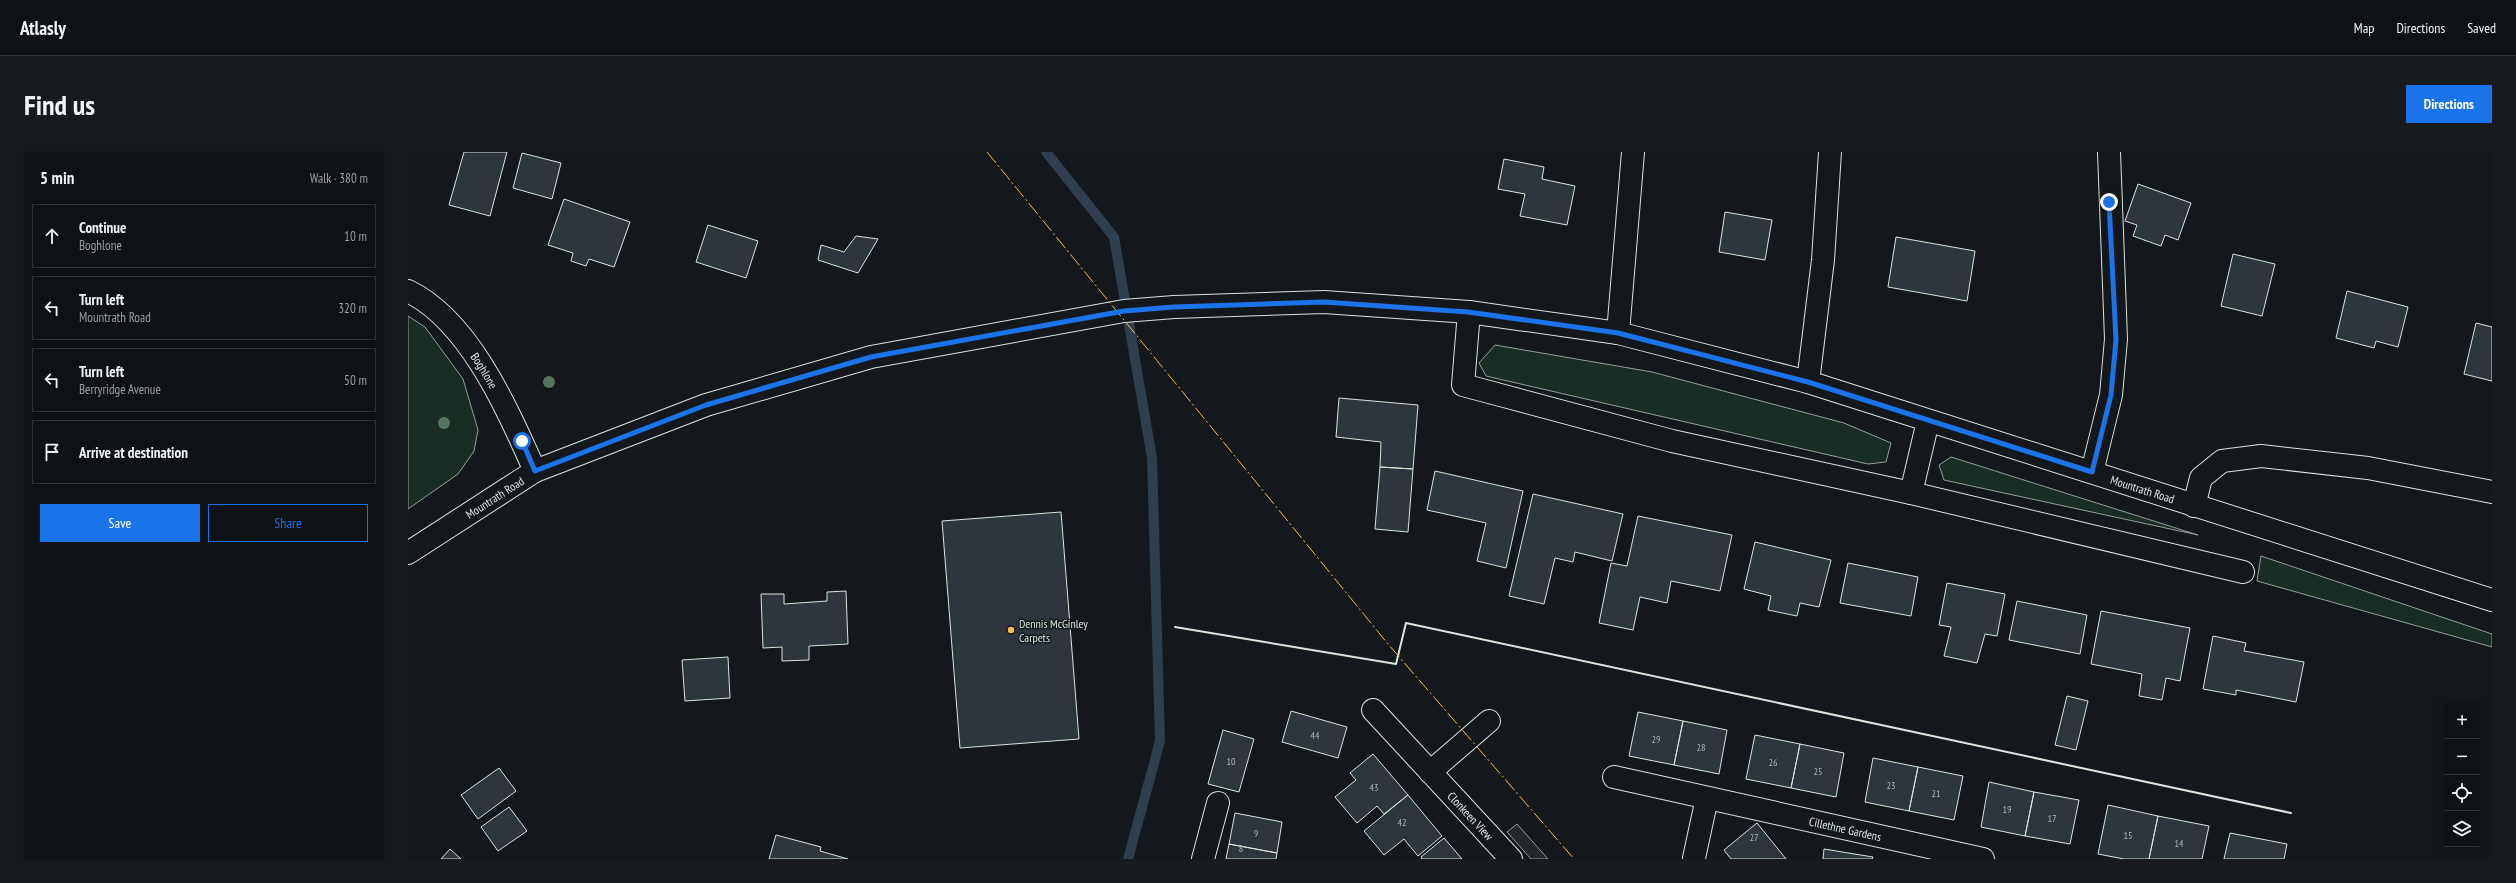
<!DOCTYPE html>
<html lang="en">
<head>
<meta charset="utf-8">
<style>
  body { margin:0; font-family:"PT Sans Narrow",sans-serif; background:#181b1e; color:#f1f3f6 }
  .controls { position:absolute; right:12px; bottom:12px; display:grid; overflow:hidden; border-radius:0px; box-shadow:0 2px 10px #0003 }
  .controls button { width:36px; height:36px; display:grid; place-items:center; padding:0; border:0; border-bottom:1px solid #2f3234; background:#0f1215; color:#f1f3f6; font:20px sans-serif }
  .stop { position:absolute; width:12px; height:12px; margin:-9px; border:3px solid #1a73e8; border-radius:50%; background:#fff }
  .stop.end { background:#1a73e8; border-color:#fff; box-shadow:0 1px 4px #0008 }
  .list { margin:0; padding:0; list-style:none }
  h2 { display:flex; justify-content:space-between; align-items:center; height:52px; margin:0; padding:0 16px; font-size:17px }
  h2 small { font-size:13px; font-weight:400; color:#9b9ea0 }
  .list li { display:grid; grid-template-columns:26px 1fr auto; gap:12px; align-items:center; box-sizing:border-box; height:64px; margin:0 8px 8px; padding:0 8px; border:1px solid #2f3234; border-radius:0px }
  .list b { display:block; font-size:15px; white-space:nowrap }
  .list p { margin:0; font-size:13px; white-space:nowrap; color:#9b9ea0 }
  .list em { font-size:13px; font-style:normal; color:#9b9ea0 }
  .actions { display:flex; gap:8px; padding:12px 16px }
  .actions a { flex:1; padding:9px 0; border:1px solid #1a73e8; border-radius:0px; text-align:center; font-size:14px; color:#1a73e8 }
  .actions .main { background:#1a73e8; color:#fff }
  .icon { flex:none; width:22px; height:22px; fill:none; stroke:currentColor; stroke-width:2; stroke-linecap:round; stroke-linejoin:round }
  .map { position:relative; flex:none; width:2084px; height:707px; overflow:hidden; border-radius:0px }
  header { display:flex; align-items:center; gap:24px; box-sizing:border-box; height:56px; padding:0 20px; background:#0f1215; border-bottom:1px solid #2f3234 }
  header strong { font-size:19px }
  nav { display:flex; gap:22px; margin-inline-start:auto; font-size:14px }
  .intro { display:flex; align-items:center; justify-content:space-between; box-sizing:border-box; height:96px; padding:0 24px }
  h1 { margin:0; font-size:28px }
  .button { padding:10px 18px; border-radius:0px; background:#1a73e8; color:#fff; font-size:14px; font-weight:700 }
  main { display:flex; gap:24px; padding:0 24px }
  aside { flex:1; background:#0f1215; border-radius:0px; box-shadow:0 2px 10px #0003 }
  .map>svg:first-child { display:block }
</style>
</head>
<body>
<header>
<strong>Atlasly</strong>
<nav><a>Map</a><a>Directions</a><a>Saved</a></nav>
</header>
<div class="intro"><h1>Find us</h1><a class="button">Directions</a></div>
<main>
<aside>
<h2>5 min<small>Walk · 380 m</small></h2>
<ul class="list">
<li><svg class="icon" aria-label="ahead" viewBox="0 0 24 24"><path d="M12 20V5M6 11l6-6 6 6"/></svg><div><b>Continue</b><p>Boghlone</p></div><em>10 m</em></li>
<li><svg class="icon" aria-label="left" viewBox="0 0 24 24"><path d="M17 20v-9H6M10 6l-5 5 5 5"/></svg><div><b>Turn left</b><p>Mountrath Road</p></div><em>320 m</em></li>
<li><svg class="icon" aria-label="left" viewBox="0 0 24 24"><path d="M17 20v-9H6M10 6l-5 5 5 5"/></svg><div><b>Turn left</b><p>Berryridge Avenue</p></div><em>50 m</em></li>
<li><svg class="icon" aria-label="arrive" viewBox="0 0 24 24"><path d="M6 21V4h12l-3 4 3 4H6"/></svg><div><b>Arrive at destination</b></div></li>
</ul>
<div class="actions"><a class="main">Save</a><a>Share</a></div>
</aside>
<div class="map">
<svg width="2084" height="707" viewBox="0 0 2084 707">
  <rect width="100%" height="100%" fill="#14181c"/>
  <path fill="#1a2d24" stroke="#939e99" d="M0,164L17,175L55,227L70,278L66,299L50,322L0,357Z
    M1087,193L1244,220L1436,271L1483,291L1478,310L1460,312L1078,224L1071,211Z
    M1543,305L1790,383L1536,328L1531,313Z
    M1853,404L2084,482V495L1849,429Z"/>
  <path fill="#24282b" stroke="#939e99" d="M1109,672L1140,707H1123L1099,680Z"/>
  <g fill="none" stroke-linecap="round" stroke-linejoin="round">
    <path stroke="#2f3f4d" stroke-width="10" d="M638,0L706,85L744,306L752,589L720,707"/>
  </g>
  <path fill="#2c363c" stroke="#d8e6dc" d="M56,0H99L82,64L41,53Z
    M114,1L153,11L144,47L105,36Z
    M1096,7L1136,15L1134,27L1167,34L1159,73L1112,64L1117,42L1090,37Z
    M1730,32L1783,51L1770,88L1757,83L1753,94L1725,84L1729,73L1717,69Z
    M156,47L222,70L206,115L181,107L178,114L163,109L165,101L140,93Z
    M1317,60L1364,68L1357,108L1311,100Z
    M300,73L350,89L338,126L288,110Z
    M448,84L470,87L450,121L410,108L413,93L436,100Z
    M1488,85L1567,99L1559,149L1480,135Z
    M1825,102L1867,112L1854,164L1813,154Z
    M1939,139L2000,155L1990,195L1968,189L1966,196L1928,186Z
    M2068,171L2084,175V229L2056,222Z
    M931,246L1010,253L1005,317L972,315L973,290L928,285Z
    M972,315L1005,317L1000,380L967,377Z
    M1027,319L1115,339L1098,416L1069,409L1078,371L1019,358Z
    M1125,342L1215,362L1204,409L1167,400L1165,410L1147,406L1136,452L1101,444Z
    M653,360L671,587L552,596L534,369Z
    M1230,364L1324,383L1312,439L1263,429L1259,451L1232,445L1225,478L1191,471L1203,411L1219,414Z
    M1347,390L1423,408L1411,455L1392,451L1389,464L1360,458L1363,444L1336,437Z
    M1440,411L1510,425L1503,464L1432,451Z
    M1539,431L1597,442L1589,484L1577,482L1569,511L1536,504L1543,475L1531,473Z
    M438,439L440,492L401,494V508L374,509V495L355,496L353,442H376V452L419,449V440Z
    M1609,449L1679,463L1672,502L1601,488Z
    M1693,459L1782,476L1772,529L1758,526L1754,548L1731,544L1734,522L1683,512Z
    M1805,484L1838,491L1836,499L1896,510L1888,550L1828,538V543L1795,537Z
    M320,505L322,546L277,549L274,508Z
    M1659,544L1680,549L1668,598L1647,593Z
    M883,559L939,575L930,606L874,590Z
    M1230,560L1275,569L1266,613L1221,604Z
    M1275,569L1319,578L1311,622L1266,613Z
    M815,578L846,587L831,640L800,632Z
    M1347,583L1392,592L1383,636L1338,627Z
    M1392,592L1436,601L1428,645L1383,636Z
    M965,602L1000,643L976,662L969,654L949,671L927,645L948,628L942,621Z
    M1465,606L1510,615L1501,659L1457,650Z
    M1510,615L1555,624L1546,668L1501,659Z
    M91,616L108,639L70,667L53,643Z
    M1581,630L1626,640L1617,684L1573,675Z
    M1626,640L1671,648L1662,692L1617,684Z
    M1000,643L1034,684L1010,704L996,687L976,703L956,679Z
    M1700,653L1750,664L1741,707H1716L1690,702Z
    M101,655L119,679L90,699L73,675Z
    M827,661L874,670L869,701L821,692Z
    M1750,664L1801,674L1794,707H1741Z
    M1349,671L1378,707H1323L1316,698Z
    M1822,681L1879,692L1876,707H1816Z
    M368,683L413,695L412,699L440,707H361Z
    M1036,686L1054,707H1014L1013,705Z
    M821,692L869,701L868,707H818Z
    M42,697L53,707H33Z
    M1416,697L1465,705L1464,707H1415Z"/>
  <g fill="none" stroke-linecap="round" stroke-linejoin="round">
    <g stroke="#d8e6dc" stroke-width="24">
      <g id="minor">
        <path id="s1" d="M0,139C62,169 100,259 127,319"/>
        <path d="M1061,160L1055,233L1264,289L1503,341L1835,420"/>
        <path d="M1210,181L1225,0"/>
        <path d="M1400,230L1415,108L1422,0"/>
        <path d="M1684,320L1703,243L1708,187L1701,0"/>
        <path d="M1503,341L1520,269"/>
        <path d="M1786,354L1793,326L1814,309L1853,304L1960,316L2084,340"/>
        <path id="s2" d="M965,558L1103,707"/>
        <path d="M1022,620L1081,569"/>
        <path id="s3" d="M1206,625L1575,707"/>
        <path d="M1286,706L1299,646"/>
        <path d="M795,707L810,651"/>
      </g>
    </g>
    <g stroke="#d8e6dc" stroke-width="24">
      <g id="major">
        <path id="s4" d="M0,401L127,319L298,253L463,205L716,159L766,155L916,150L1061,160L1210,181L1400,230L2084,448"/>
      </g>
    </g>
    <use href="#minor" stroke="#14181c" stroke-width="22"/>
    <use href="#major" stroke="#14181c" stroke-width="22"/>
    <path stroke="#d8e6dc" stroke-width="2" d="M767,475L988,512L998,471L1883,661"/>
    <path stroke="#ffb74d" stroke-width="1" stroke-dasharray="14 3 2 3" stroke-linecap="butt" d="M579,0L980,492L1166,707"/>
  </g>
  <g fill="#55745f">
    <circle cx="141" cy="230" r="6"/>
    <circle cx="36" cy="271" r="6"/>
  </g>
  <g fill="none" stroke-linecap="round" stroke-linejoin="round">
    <path stroke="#1a73e8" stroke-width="5" d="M114,289L127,319L298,253L463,205L716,159L766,155L916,150L1060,160L1210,181L1400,230L1684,320L1703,243L1708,188L1701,50"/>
  </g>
  <circle fill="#ffb74d" stroke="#14181c" stroke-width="1.5" cx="603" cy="478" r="4"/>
  <g text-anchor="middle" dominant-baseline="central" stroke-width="3" stroke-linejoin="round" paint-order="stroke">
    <g font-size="10" fill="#adbab4">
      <text x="907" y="583">44</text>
      <text x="1248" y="587">29</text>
      <text x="1293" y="595">28</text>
      <text x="823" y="609">10</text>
      <text x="1365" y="610">26</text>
      <text x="1410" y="619">25</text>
      <text x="1483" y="633">23</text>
      <text x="966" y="635">43</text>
      <text x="1528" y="641">21</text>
      <text x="1599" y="657">19</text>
      <text x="1644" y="666">17</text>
      <text x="994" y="670">42</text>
      <text x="848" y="681">9</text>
      <text x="1720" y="683">15</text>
      <text x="1346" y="685">27</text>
      <text x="1771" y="691">14</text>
      <text x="833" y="696">8</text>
    </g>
    <g font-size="12" fill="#d8e6dc" stroke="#14181c">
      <text stroke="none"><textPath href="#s1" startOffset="112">Boghlone</textPath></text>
      <text stroke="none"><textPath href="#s4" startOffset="1807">Mountrath Road</textPath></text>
      <text stroke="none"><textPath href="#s4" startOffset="103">Mountrath Road</textPath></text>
      <text stroke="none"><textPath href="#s2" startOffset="144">Clonkeen View</textPath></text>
      <text stroke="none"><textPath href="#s3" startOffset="237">Cillethne Gardens</textPath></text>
    </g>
    <g font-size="12" fill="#d8e6dc" stroke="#14181c" text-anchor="start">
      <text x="611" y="471">Dennis McGinley<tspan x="611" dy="14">Carpets</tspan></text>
    </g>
  </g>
</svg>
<div class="controls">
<button>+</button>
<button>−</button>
<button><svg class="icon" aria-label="locate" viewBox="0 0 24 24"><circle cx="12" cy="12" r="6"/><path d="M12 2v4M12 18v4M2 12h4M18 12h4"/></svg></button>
<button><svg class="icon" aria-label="layers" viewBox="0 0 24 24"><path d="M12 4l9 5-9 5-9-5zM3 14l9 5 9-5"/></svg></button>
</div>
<div class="stop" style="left:114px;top:289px"></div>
<div class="stop end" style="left:1701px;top:50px"></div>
</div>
</main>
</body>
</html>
